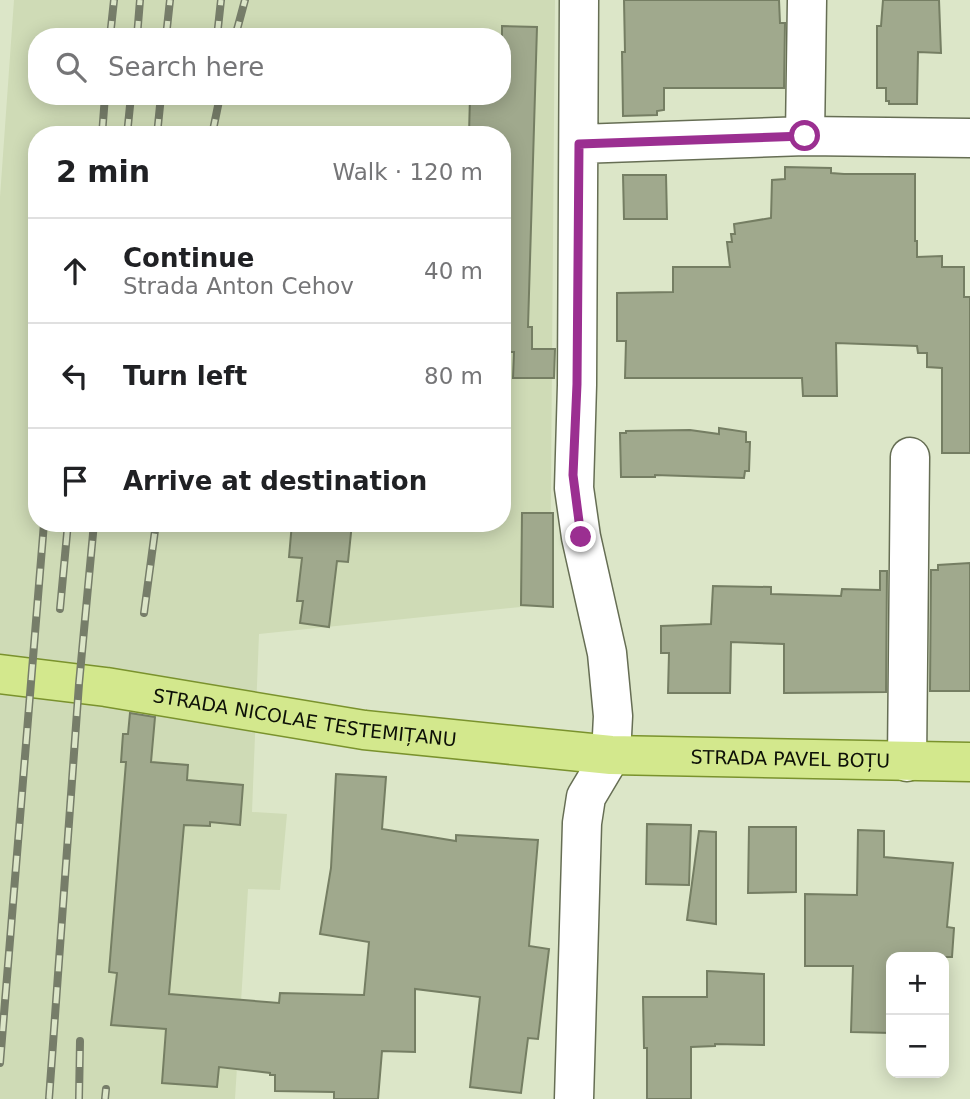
<!DOCTYPE html>
<html lang="en">
<head>
<meta charset="utf-8">
<style>
  body { margin:0; font-family:"DejaVu Sans",sans-serif; background:#f6f6f6; color:#202124 }
  .controls { position:absolute; right:21px; bottom:21px; display:grid; overflow:hidden; border-radius:14px; box-shadow:0 4px 18px #0003 }
  .controls button { width:63px; height:63px; display:grid; place-items:center; padding:0; border:0; border-bottom:2px solid #e0e0e0; background:#fff; color:#202124; font:35px sans-serif }
  .stop { position:absolute; width:21px; height:21px; margin:-16px; border:5px solid #9b2f91; border-radius:50%; background:#fff }
  .stop.end { background:#9b2f91; border-color:#fff; box-shadow:0 2px 7px #0008 }
  .list { margin:0; padding:0; list-style:none }
  h2 { display:flex; justify-content:space-between; align-items:center; height:91px; margin:0; padding:0 28px; font-size:30px }
  h2 small { font-size:23px; font-weight:400; color:#757577 }
  .list li { display:grid; grid-template-columns:46px 1fr auto; gap:21px; align-items:center; box-sizing:border-box; height:105px; padding:0 28px; border-top:2px solid #e0e0e0 }
  .list b { display:block; font-size:26px; white-space:nowrap }
  .list p { margin:0; font-size:23px; white-space:nowrap; color:#757577 }
  .list em { font-size:23px; font-style:normal; color:#757577 }
  .icon { flex:none; width:38px; height:38px; fill:none; stroke:currentColor; stroke-width:2; stroke-linecap:round; stroke-linejoin:round }
  .map { position:relative; flex:none; width:970px; height:1099px; overflow:hidden }
  .search { position:absolute; background:#fff; box-shadow:0 4px 18px #0003; left:28px; top:28px; width:483px; height:77px; display:flex; align-items:center; gap:18px; box-sizing:border-box; padding:0 24px; border-radius:28px; color:#757577; font-size:26px }
  .panel { position:absolute; background:#fff; box-shadow:0 4px 18px #0003; left:28px; top:126px; width:483px; height:406px; border-radius:28px }
  .map>svg:first-child { display:block }
</style>
</head>
<body>
<div class="map">
<svg width="970" height="1099" viewBox="0 0 970 1099">
  <rect width="100%" height="100%" fill="#dce6c8"/>
  <path fill="#cfdbb6" fill-rule="evenodd" d="M14,0H555L550,604L259,634L252,812L287,814L280,890L248,889L235,1099H0V197ZM37,37H502V96H37ZM37,135H502V523H37Z"/>
  <path fill="#a0a98d" stroke="#757e63" stroke-width="2" d="M624,0H779L780,23H785L784,88H664V110L657,111V115L623,116L622,52H625Z
    M883,0H939L941,53L918,52L917,104H889V101H886V88H877V26H881Z
    M502,26L537,27L528,327H532V349H555L554,378H513L514,352H502V135H469L470,96H502Z
    M785,167L831,168V173L844,174H915V241H917V257L942,256V267H964V297H970V453H942V368L927,367V353H918L917,346L836,343L837,396H803L802,378H625L626,341H617V293L673,292V267H730L727,242H732L731,234H735L734,224L771,218L772,180L785,179Z
    M623,175H666L667,219H624Z
    M719,428L746,432V442H750L749,471H745L744,478L655,475V477H621L620,433H626V431L690,430L719,434Z
    M522,513H553V607L521,605Z
    M292,523H352L348,562L337,561L329,627L300,623L303,601H297L302,558L289,557Z
    M970,563V691H930L931,570H938V565Z
    M880,571H887L886,692L784,693V644L731,642L730,693H668L669,653H661V626L711,624L713,586L771,587V594L841,596L842,589L880,590Z
    M130,713L155,717L151,762L188,765L187,780L243,785L240,825L210,822V826L184,825L169,994L279,1003L280,993L364,995L369,942L320,934L331,868L336,774L386,777L382,829L456,841V835L538,840L529,946L549,949L538,1039L528,1038L521,1093L470,1087L480,997L415,989V1052L382,1051L378,1099H334V1092L275,1091V1075H270V1073L219,1067L217,1087L162,1083L166,1029L111,1025L117,973L109,972L126,762H121L123,734H128Z
    M647,824L691,825L689,885L646,884Z
    M749,827H796V892L748,893Z
    M858,830L884,831V857L953,863L947,927L954,928L952,957H891V1033L851,1032L853,966H805V894L857,895Z
    M699,831L716,832V924L687,920Z
    M707,971L764,974V1045L715,1044V1046L691,1047V1099H647V1048H644L643,997H707Z"/>
  <g fill="none" stroke-linecap="round" stroke-linejoin="round">
    <g stroke="#666e54" stroke-width="41">
      <path id="street" d="M805,136L807,0
        M579,144L805,136L970,138
        M907,762L910,457
        M574,1099L582,823L586,797L611,755L613,716L607,653L581,537L574,488L577,385L579,0"/>
    </g>
    <g stroke="#7a922d" stroke-width="41">
      <g id="primary">
        <path id="s1" d="M0,674L106,687L364,730L611,755L970,762"/>
      </g>
    </g>
    <use href="#street" stroke="#fff" stroke-width="38"/>
    <use href="#primary" stroke="#d3e88d" stroke-width="38"/>
    <g stroke="#767d69" stroke-width="8">
      <path id="rail" d="M110,37L114,0
        M137,37L140,0
        M166,37L170,0
        M217,37L221,0
        M235,37L245,0
        M102,135L105,96
        M127,135L131,96
        M157,135L161,96
        M212,135L220,96
        M60,609L68,523
        M144,613L156,523
        M0,1063L44,523
        M49,1099L79,684L94,523
        M79,1099L80,1041
        M105,1099L106,1089"/>
    </g>
    <use href="#rail" stroke="#dce6c8" stroke-width="5" stroke-dasharray="16" stroke-linecap="butt"/>
  </g>
  <g fill="none" stroke-linecap="round" stroke-linejoin="round">
    <path stroke="#9b2f91" stroke-width="9" d="M581,537L573,475L577,384L579,144L805,136"/>
  </g>
  <g text-anchor="middle" dominant-baseline="central" stroke-width="6" stroke-linejoin="round" paint-order="stroke">
    <g font-size="19" fill="#0d1007" stroke="#dce6c8">
      <text stroke="none"><textPath href="#s1" startOffset="308">STRADA NICOLAE TESTEMIȚANU</textPath></text>
      <text stroke="none"><textPath href="#s1" startOffset="796">STRADA PAVEL BOȚU</textPath></text>
    </g>
  </g>
</svg>
<div class="controls">
<button>+</button>
<button>−</button>
</div>
<div class="stop" style="left:805px;top:136px"></div>
<div class="stop end" style="left:581px;top:537px"></div>
<div class="search"><svg class="icon" aria-label="search" viewBox="0 0 24 24"><circle cx="10" cy="10" r="6"/><path d="M15 15l6 6"/></svg>Search here</div>
<section class="panel">
<h2>2 min<small>Walk · 120 m</small></h2>
<ul class="list">
<li><svg class="icon" aria-label="ahead" viewBox="0 0 24 24"><path d="M12 20V5M6 11l6-6 6 6"/></svg><div><b>Continue</b><p>Strada Anton Cehov</p></div><em>40 m</em></li>
<li><svg class="icon" aria-label="left" viewBox="0 0 24 24"><path d="M17 20v-9H6M10 6l-5 5 5 5"/></svg><div><b>Turn left</b></div><em>80 m</em></li>
<li><svg class="icon" aria-label="arrive" viewBox="0 0 24 24"><path d="M6 21V4h12l-3 4 3 4H6"/></svg><div><b>Arrive at destination</b></div></li>
</ul>
</section>
</div>
</body>
</html>
